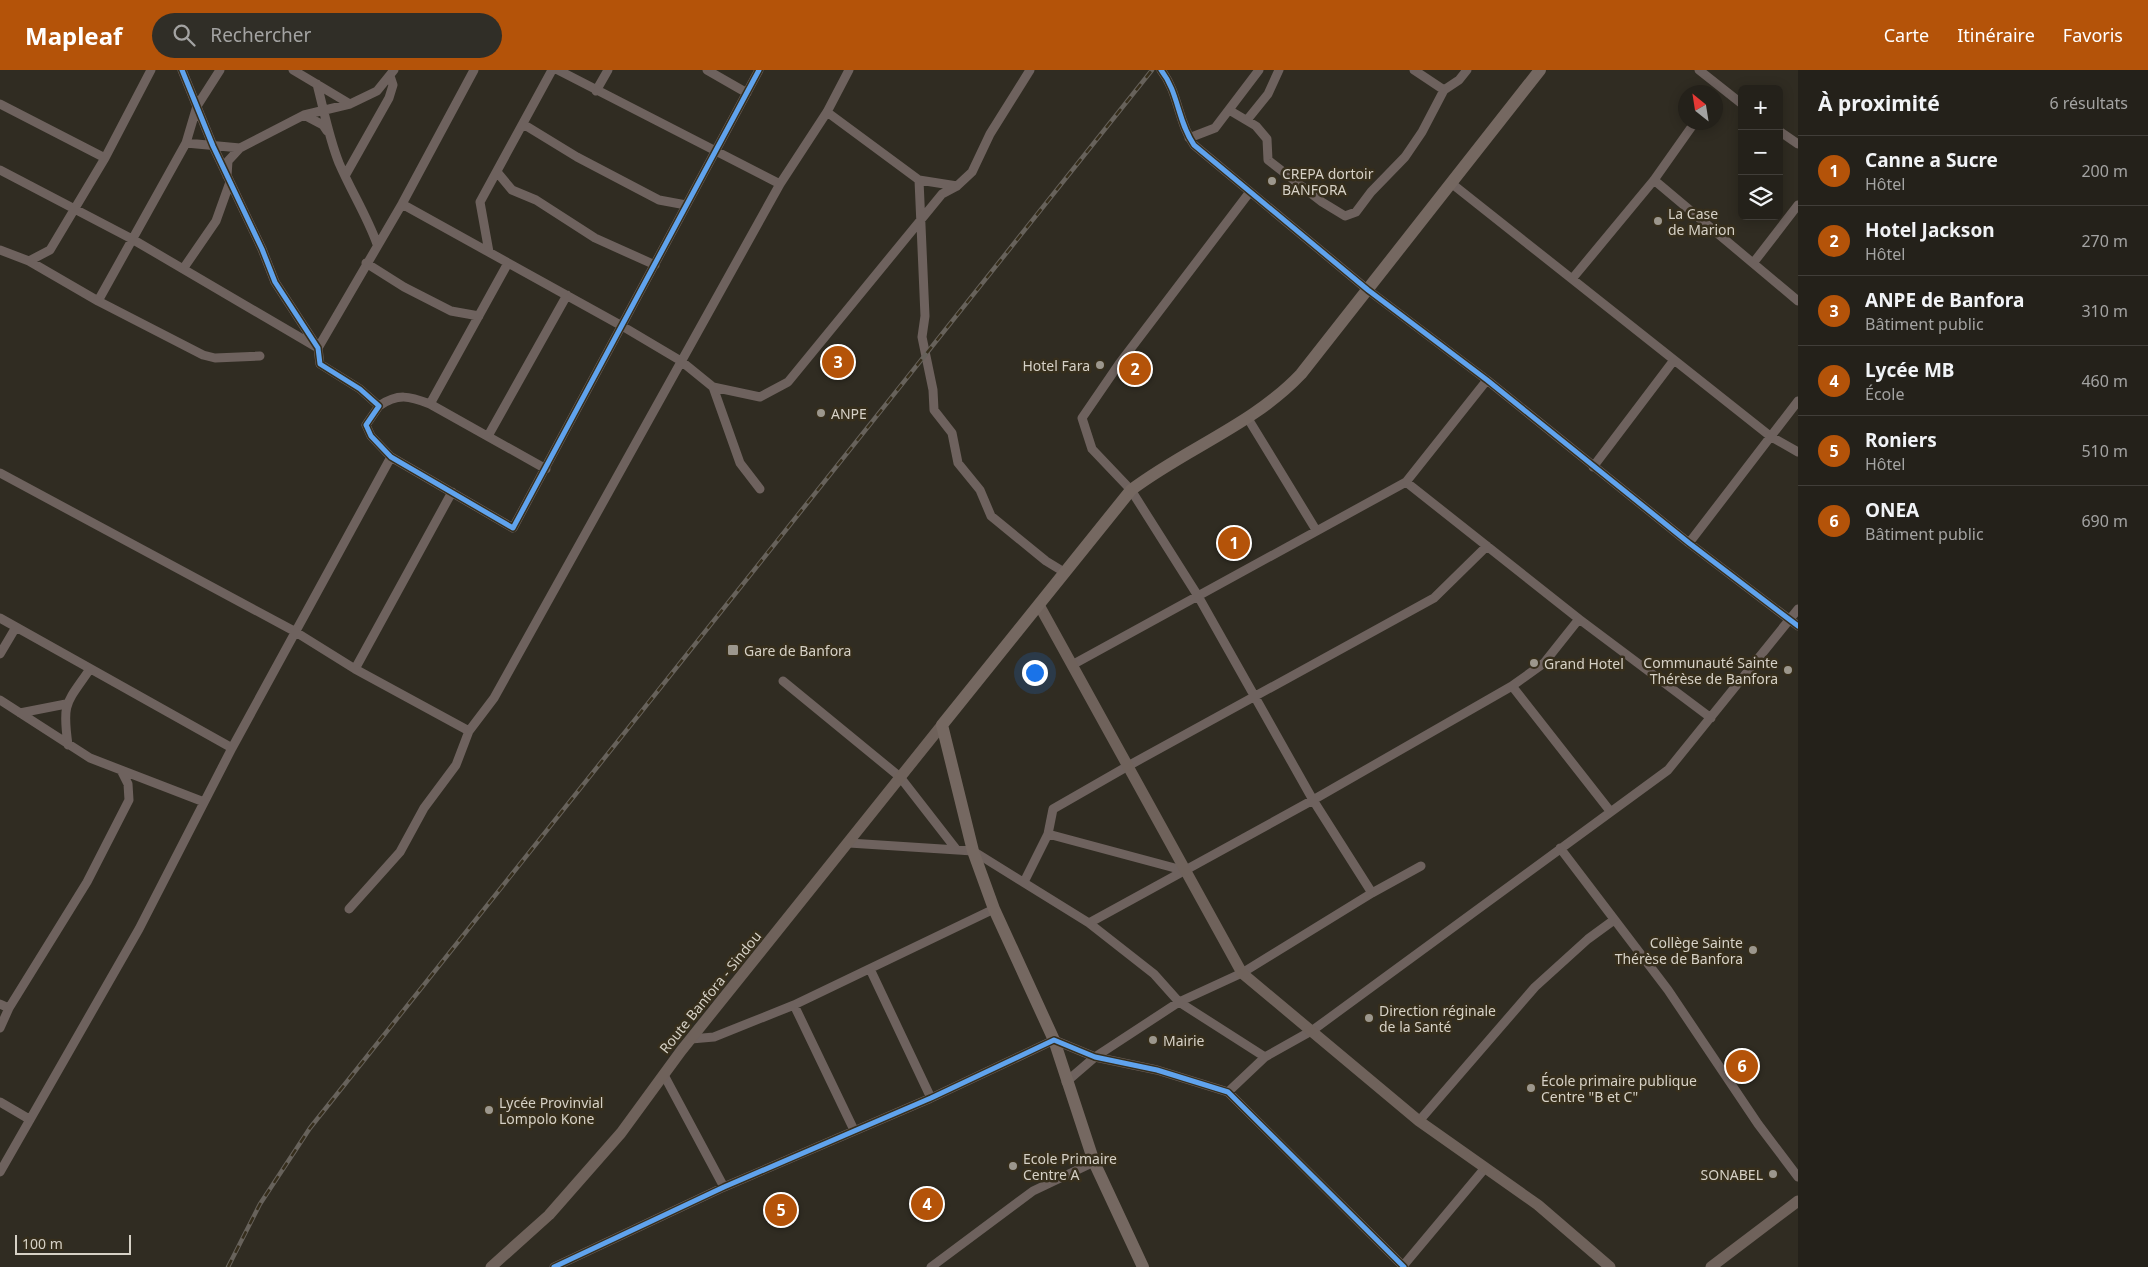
<!DOCTYPE html>
<html lang="fr">
<head>
<meta charset="utf-8">
<style>
  body { margin:0; font-family:"Noto Sans",sans-serif; background:#302e27; color:#f1f3f6 }
  .controls { position:absolute; right:15px; top:15px; display:grid; overflow:hidden; border-radius:8px; box-shadow:0 2px 12px #0003 }
  .controls button { width:45px; height:45px; display:grid; place-items:center; padding:0; border:0; border-bottom:1px solid #413e39; background:#24211a; color:#f1f3f6; font:25px sans-serif }
  .compass { position:absolute; left:1678px; top:15px; width:45px; height:45px; border-radius:50%; background:#24211a; box-shadow:0 2px 12px #0003; rotate:330deg }
  .scale { position:absolute; left:15px; bottom:12px; width:116px; box-sizing:border-box; padding-left:5px; border:2px solid #d6d1c6; border-top:0; font-size:14px; line-height:18px; white-space:nowrap; color:#d6d1c6; -webkit-text-stroke:4px #362e1c; paint-order:stroke }
  .you { position:absolute; left:1034px; top:602px; width:18px; height:18px; margin:-12px; border:4px solid #fff; border-radius:50%; background:#1a73e8; box-shadow:0 0 0 8px #1a73e833 }
  .badge { display:grid; place-items:center; width:32px; height:32px; border-radius:50%; background:#b45309; color:#fff; font-size:16px; font-weight:700 }
  .pin { position:absolute; translate:-50% -50%; border:2px solid #fff; box-shadow:0 1px 5px #0006 }
  .list { margin:0; padding:0; list-style:none }
  h2 { display:flex; justify-content:space-between; align-items:center; height:65px; margin:0; padding:0 20px; font-size:21px }
  h2 small { font-size:16px; font-weight:400; color:#a3a3a2 }
  .list li { display:grid; grid-template-columns:32px 1fr auto; gap:15px; align-items:center; box-sizing:border-box; height:70px; padding:0 20px; border-top:1px solid #413e39 }
  .list b { display:block; font-size:19px; white-space:nowrap }
  .list p { margin:0; font-size:16px; white-space:nowrap; color:#a3a3a2 }
  .list em { font-size:16px; font-style:normal; color:#a3a3a2 }
  .icon { flex:none; width:28px; height:28px; fill:none; stroke:currentColor; stroke-width:2; stroke-linecap:round; stroke-linejoin:round }
  .map { position:relative; flex:none; width:1798px; height:1197px; overflow:hidden }
  header { display:flex; align-items:center; gap:30px; box-sizing:border-box; height:70px; padding:0 25px; background:#b45309; color:#fff }
  header strong { font-size:24px }
  nav { display:flex; gap:28px; margin-inline-start:auto; font-size:18px }
  .search { width:350px; height:45px; background:#302e27; display:flex; align-items:center; gap:12px; box-sizing:border-box; padding:0 18px; border-radius:28px; color:#a3a3a2; font-size:19px }
  main { display:flex }
  aside { flex:1; background:#24211a }
  .map>svg:first-child { display:block }
</style>
</head>
<body>
<header>
<strong>Mapleaf</strong>
<div class="search"><svg class="icon" aria-label="search" viewBox="0 0 24 24"><circle cx="10" cy="10" r="6"/><path d="M15 15l6 6"/></svg>Rechercher</div>
<nav><a>Carte</a><a>Itinéraire</a><a>Favoris</a></nav>
</header>
<main>
<div class="map">
<svg width="1798" height="1197" viewBox="0 0 1798 1197">
  <rect width="100%" height="100%" fill="#302c22"/>
  <g fill="none" stroke-linecap="round" stroke-linejoin="round">
    <path stroke="#6e625e" stroke-width="9" d="M182,0L213,76L262,179L275,212L318,278L320,294L360,319L379,336L366,355L371,366L391,387L513,458L759,0
      M293,0L350,34
      M558,0L780,114
      M707,0L747,23
      M1161,0C1179,23 1177,50 1194,75L1368,220L1487,310L1689,473L1798,556
      M1414,0L1444,20L1459,10L1467,0
      M1699,0L1742,34
      M317,14C324,41 329,68 339,93C351,121 367,146 377,174
      M596,21L608,0
      M0,34L105,88
      M1229,40L1256,56L1267,69L1268,90L1322,132L1345,146L1356,142L1371,122L1405,87L1422,62L1444,20
      M827,42L919,110L957,116
      M304,45L323,55L327,61
      M1247,50L1268,24L1279,0
      M523,54L577,87L659,130L686,135
      M1779,61L1798,74
      M1189,68L1215,58L1259,0
      M186,73L240,78L304,45L350,34L377,21L394,0
      M0,100L132,169L318,278L402,134L474,0
      M497,102L512,120L536,130L595,168L655,195
      M227,106L228,91L240,78
      M345,106L389,28L393,15L390,6
      M919,110L925,246L922,267L933,320L934,340L952,363L958,393L980,420L991,446L1046,491L1064,502
      M1654,110L1798,231
      M1451,113L1770,366L1798,382
      M1249,123L1119,294L1082,348L1092,379L1131,420L1198,526L1313,730L1372,823
      M402,134L622,256L681,291L713,317L760,327L788,312L942,124L957,116L972,102L990,64L1030,0
      M0,180L29,191L98,231L203,285L215,288L260,286
      M489,182L480,132L552,0
      M29,191L50,180L105,88L151,0
      M1754,192L1798,135
      M366,193L404,217L451,241L479,246
      M508,193L430,334L546,399
      M183,199L216,151L230,112
      M1572,209L1654,110L1695,52
      M98,231L186,73L197,36L220,0
      M713,317L740,393L760,419
      M379,336C398,323 409,326 430,334
      M1247,347L1316,460
      M488,366L567,225
      M1593,397L1674,290
      M0,403L294,561L355,599L469,661
      M1406,412L1579,549L1711,648
      M1689,473L1798,331
      M0,548L232,678
      M0,584L16,557
      M1072,595L1406,412L1487,310
      M355,599L452,422
      M783,611L900,707L956,779
      M1512,616L1610,741
      M0,630L90,688L204,732
      M20,643L66,634
      M68,675C62,632 66,634 90,599
      M1048,764L1186,801
      M849,773L973,781L1089,853L1154,904L1179,932L1265,987
      M1560,778L1668,920L1758,1054L1798,1107
      M1024,812L1048,764L1053,739L1128,696L1434,528L1487,476
      M349,839L400,782L424,738L456,695L469,661L494,628L780,114L827,42L849,0
      M1089,853L1313,730L1512,616L1544,593L1579,549
      M870,899L931,1028
      M0,934L9,938L0,958
      M794,935L854,1060
      M9,938L87,812L129,730L128,714L121,700
      M691,969L714,967L794,935L994,839
      M664,1005L724,1117
      M1066,1012L1095,987L1179,932L1242,903L1372,823L1421,796
      M1228,1022L1265,987L1313,960L1668,700L1798,539
      M0,1032L29,1049
      M1419,1051L1535,917L1588,869L1614,850
      M0,1102L139,859L232,678L391,387
      M1403,1196L1485,1098
      M554,1197L724,1117L931,1028L1054,970L1095,987L1157,1000L1228,1022L1404,1197
      M931,1197L1033,1121L1094,1092"/>
    <path stroke="#6f625b" stroke-width="11" d="M1039,535L1242,903L1419,1051L1538,1135L1610,1197
      M491,1197L549,1145L621,1063L681,981L942,655
      M1711,1197L1798,1131"/>
    <path stroke="#756861" stroke-width="12" d="M1143,1197L1094,1092L1054,970L994,839L973,781L942,655L1131,420C1185,379 1254,354 1301,304L1540,0"/>
    <g stroke="#67625b" stroke-width="4.5">
      <path id="rail" d="M228,1197L260,1134L310,1058L1152,0"/>
    </g>
    <use href="#rail" stroke="#362e1c" stroke-width="2.5" stroke-dasharray="8" stroke-linecap="butt"/>
    <g stroke="#362e1c" stroke-width="8">
      <path id="cycleway" d="M182,0L213,76L262,179L275,212L318,278L320,294L360,319L379,336L366,355L371,366L391,387L513,458L759,0
        M1161,0C1179,23 1177,50 1194,75L1368,220L1487,310L1689,473L1798,556
        M554,1197L724,1117L931,1028L1054,970L1095,987L1157,1000L1228,1022L1404,1197"/>
    </g>
    <use href="#cycleway" stroke="#60a3ed" stroke-width="5"/>
  </g>
  <g fill="#9c978d" stroke="#362e1c" stroke-width="2">
    <circle cx="1272" cy="111" r="5"/>
    <circle cx="1658" cy="151" r="5"/>
    <circle cx="1100" cy="295" r="5"/>
    <circle cx="821" cy="343" r="5"/>
    <rect x="727" y="574" width="12" height="12" rx="2.5"/>
    <circle cx="1534" cy="593" r="5"/>
    <circle cx="1788" cy="600" r="5"/>
    <circle cx="1753" cy="880" r="5"/>
    <circle cx="1369" cy="948" r="5"/>
    <circle cx="1153" cy="970" r="5"/>
    <circle cx="1531" cy="1018" r="5"/>
    <circle cx="489" cy="1040" r="5"/>
    <circle cx="1013" cy="1096" r="5"/>
    <circle cx="1773" cy="1104" r="5"/>
  </g>
  <g text-anchor="middle" dominant-baseline="central" stroke-width="5" stroke-linejoin="round" paint-order="stroke">
    <g font-size="14" fill="#d6d1c6" stroke="#362e1c" text-anchor="start">
      <text x="1282" y="103">CREPA dortoir<tspan x="1282" dy="16">BANFORA</tspan></text>
      <text x="1668" y="143">La Case<tspan x="1668" dy="16">de Marion</tspan></text>
      <text x="1090" y="295" text-anchor="end">Hotel Fara</text>
      <text x="831" y="343">ANPE</text>
      <text x="744" y="580">Gare de Banfora</text>
      <text x="1778" y="592" text-anchor="end">Communauté Sainte<tspan x="1778" dy="16">Thérèse de Banfora</tspan></text>
      <text x="1544" y="593">Grand Hotel</text>
      <text x="1743" y="872" text-anchor="end">Collège Sainte<tspan x="1743" dy="16">Thérèse de Banfora</tspan></text>
      <text x="1379" y="940">Direction réginale<tspan x="1379" dy="16">de la Santé</tspan></text>
      <text x="1163" y="970">Mairie</text>
      <text x="1541" y="1010">École primaire publique<tspan x="1541" dy="16">Centre "B et C"</tspan></text>
      <text x="499" y="1032">Lycée Provinvial<tspan x="499" dy="16">Lompolo Kone</tspan></text>
      <text x="1023" y="1088">Ecole Primaire<tspan x="1023" dy="16">Centre A</tspan></text>
      <text x="1763" y="1104" text-anchor="end">SONABEL</text>
    </g>
    <g font-size="14" fill="#d6d1c6" stroke="#362e1c">
      <text transform="translate(710 922) rotate(-51)">Route Banfora - Sindou</text>
    </g>
  </g>
</svg>
<div class="controls">
<button>+</button>
<button>−</button>
<button><svg class="icon" aria-label="layers" viewBox="0 0 24 24"><path d="M12 4l9 5-9 5-9-5zM3 14l9 5 9-5"/></svg></button>
</div>
<svg class="compass" viewBox="-18 -18 36 36"><path d="M0-13l5 13h-10z" fill="#e53935"/><path d="M0 13l5-13h-10z" fill="#a3a3a2"/></svg>
<div class="scale">100 m</div>
<div class="you"></div>
<div class="pin badge" style="left:1234px;top:473px">1</div>
<div class="pin badge" style="left:1135px;top:299px">2</div>
<div class="pin badge" style="left:838px;top:292px">3</div>
<div class="pin badge" style="left:927px;top:1134px">4</div>
<div class="pin badge" style="left:781px;top:1140px">5</div>
<div class="pin badge" style="left:1742px;top:996px">6</div>
</div>
<aside>
<h2>À proximité<small>6 résultats</small></h2>
<ul class="list">
<li><span class="badge">1</span><div><b>Canne a Sucre</b><p>Hôtel</p></div><em>200 m</em></li>
<li><span class="badge">2</span><div><b>Hotel Jackson</b><p>Hôtel</p></div><em>270 m</em></li>
<li><span class="badge">3</span><div><b>ANPE de Banfora</b><p>Bâtiment public</p></div><em>310 m</em></li>
<li><span class="badge">4</span><div><b>Lycée MB</b><p>École</p></div><em>460 m</em></li>
<li><span class="badge">5</span><div><b>Roniers</b><p>Hôtel</p></div><em>510 m</em></li>
<li><span class="badge">6</span><div><b>ONEA</b><p>Bâtiment public</p></div><em>690 m</em></li>
</ul>
</aside>
</main>
</body>
</html>
